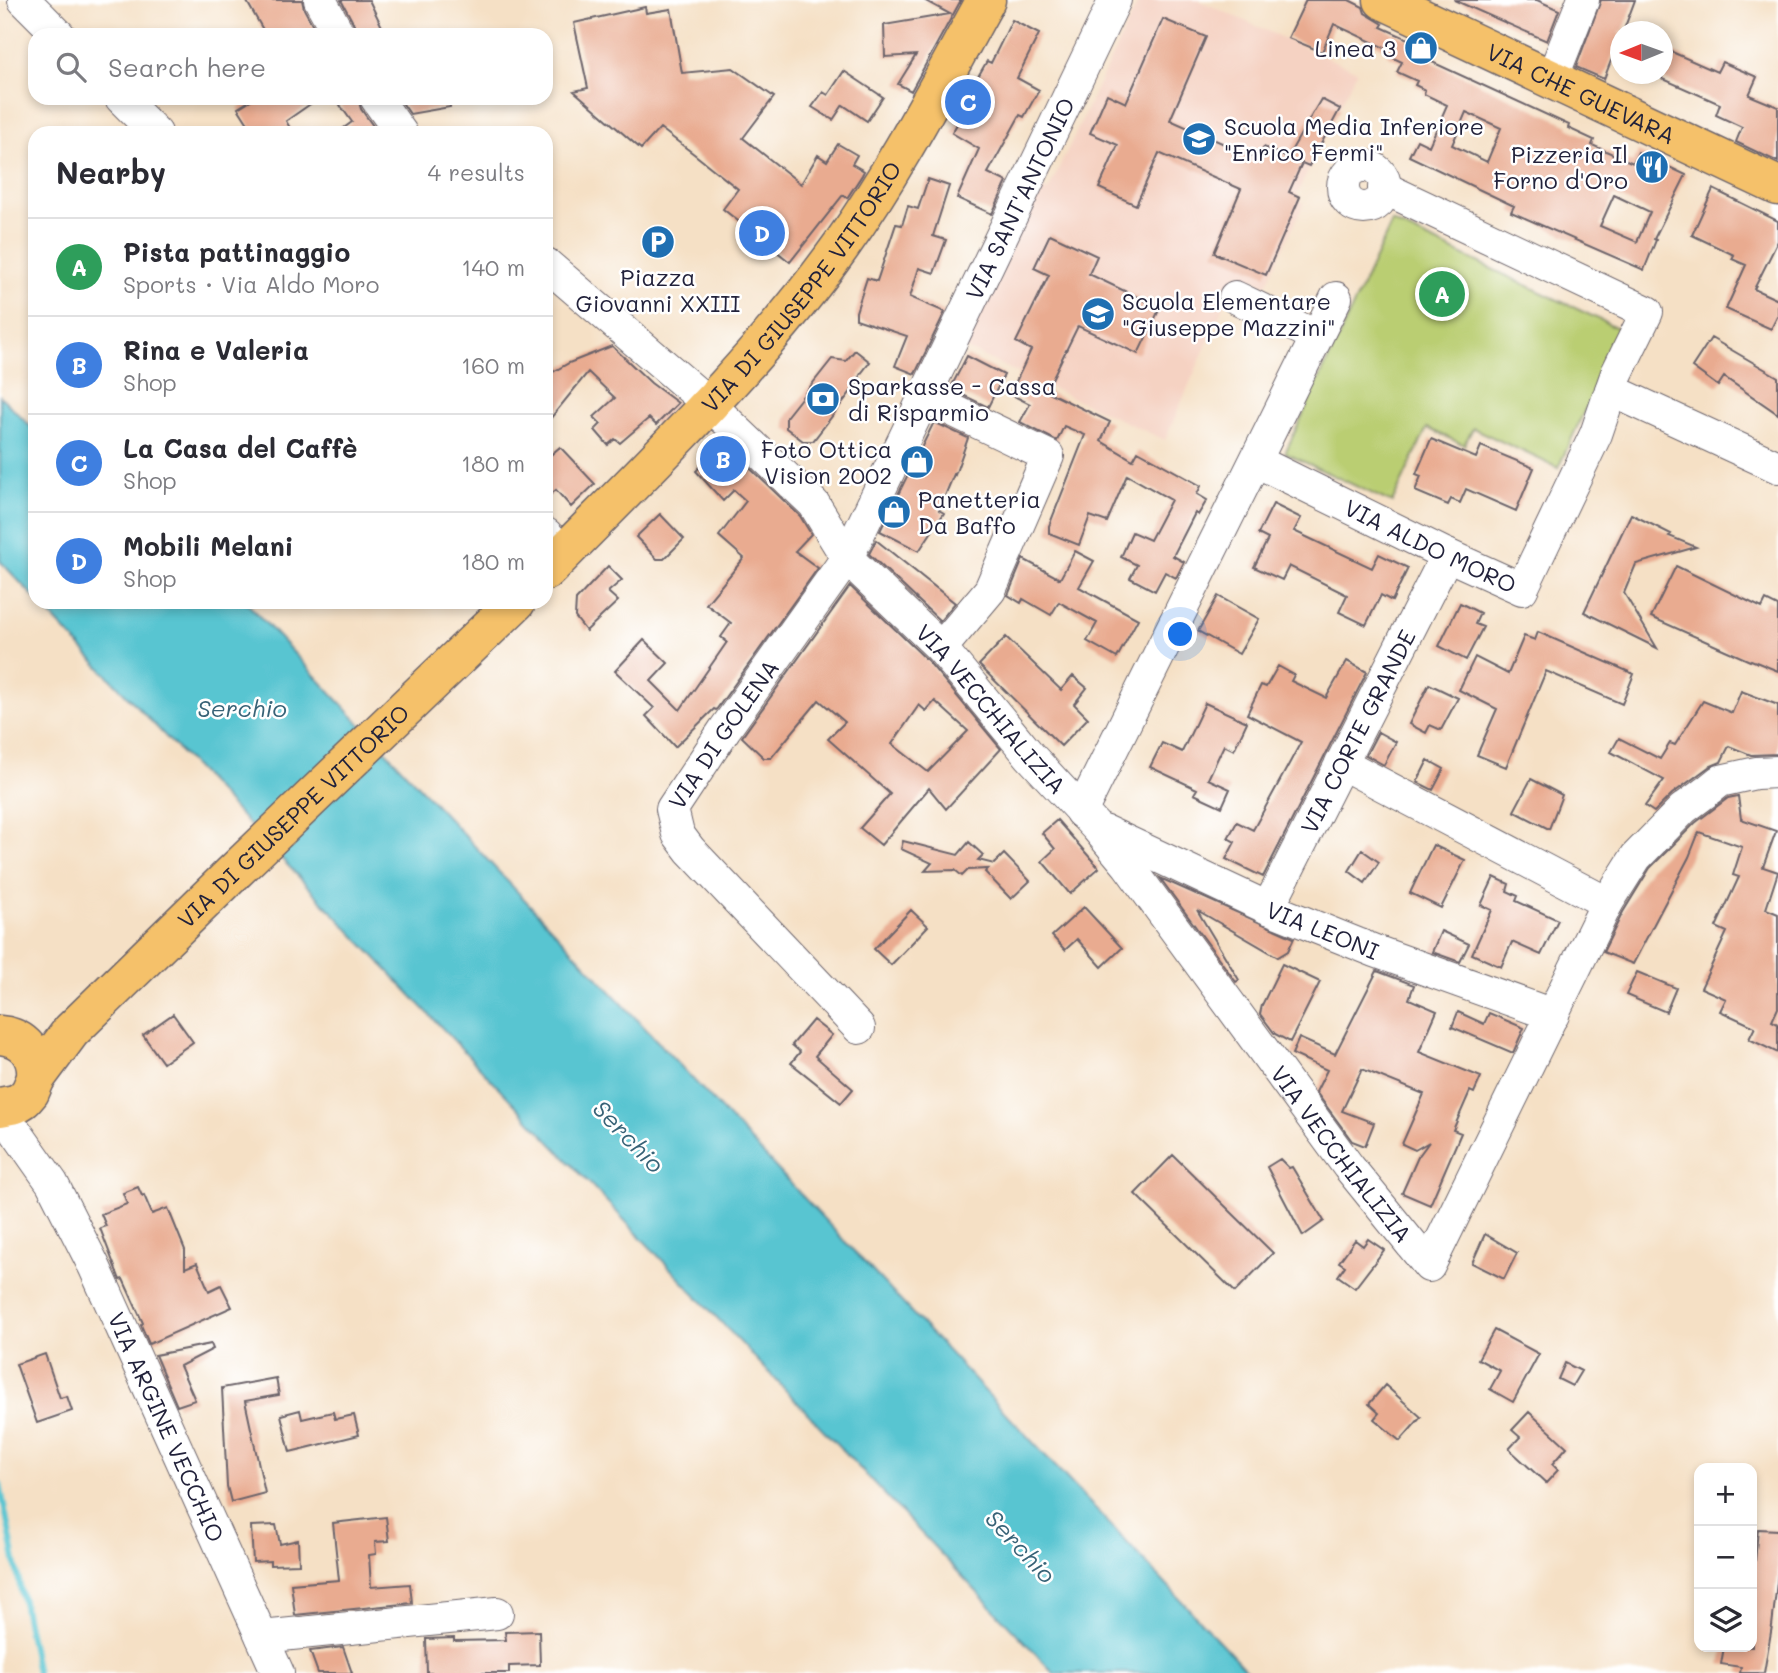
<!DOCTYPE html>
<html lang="en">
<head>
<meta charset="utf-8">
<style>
  body { margin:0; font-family:Mali,sans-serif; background:#f7f7f7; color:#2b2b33 }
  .controls { position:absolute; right:21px; bottom:21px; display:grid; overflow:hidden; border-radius:14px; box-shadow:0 4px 10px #0003 }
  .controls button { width:63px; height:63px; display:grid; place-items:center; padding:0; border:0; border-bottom:2px solid #e1e1e2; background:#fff; color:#2b2b33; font:35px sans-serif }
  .compass { position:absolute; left:1610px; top:21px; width:63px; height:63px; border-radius:50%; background:#fff; box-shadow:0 4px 10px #0003; rotate:269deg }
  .you { position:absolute; left:1181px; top:635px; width:24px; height:24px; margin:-18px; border:5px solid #fff; border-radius:50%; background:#1a73e8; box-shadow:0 0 0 10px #1a73e833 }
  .badge { display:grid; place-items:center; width:46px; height:46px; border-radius:50%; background:#7c3aed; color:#fff; font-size:23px; font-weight:700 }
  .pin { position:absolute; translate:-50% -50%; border:4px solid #fff; box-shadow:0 2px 7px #0006 }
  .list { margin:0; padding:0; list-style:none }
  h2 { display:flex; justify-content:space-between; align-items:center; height:91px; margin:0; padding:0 28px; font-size:30px }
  h2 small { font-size:23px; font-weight:400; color:#7c7c81 }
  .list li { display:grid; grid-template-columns:46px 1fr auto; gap:21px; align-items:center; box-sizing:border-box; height:98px; padding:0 28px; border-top:2px solid #e1e1e2 }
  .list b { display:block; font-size:26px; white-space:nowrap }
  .list p { margin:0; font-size:23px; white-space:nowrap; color:#7c7c81 }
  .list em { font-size:23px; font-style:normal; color:#7c7c81 }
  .icon { flex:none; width:38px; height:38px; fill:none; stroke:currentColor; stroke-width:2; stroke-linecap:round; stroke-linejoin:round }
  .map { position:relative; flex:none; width:1778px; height:1673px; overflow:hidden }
  .search { position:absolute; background:#fff; box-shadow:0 4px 10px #0003; left:28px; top:28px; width:525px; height:77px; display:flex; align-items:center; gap:18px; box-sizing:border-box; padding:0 24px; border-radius:21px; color:#7c7c81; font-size:26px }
  .panel { position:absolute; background:#fff; box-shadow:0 4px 10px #0003; left:28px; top:126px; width:525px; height:483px; border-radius:21px }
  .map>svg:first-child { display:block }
</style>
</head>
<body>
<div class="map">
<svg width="1778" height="1673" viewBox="0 0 1778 1673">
  <rect width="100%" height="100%" fill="#fff"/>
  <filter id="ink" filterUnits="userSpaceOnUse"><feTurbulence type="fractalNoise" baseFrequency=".0143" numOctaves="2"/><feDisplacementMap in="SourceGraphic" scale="14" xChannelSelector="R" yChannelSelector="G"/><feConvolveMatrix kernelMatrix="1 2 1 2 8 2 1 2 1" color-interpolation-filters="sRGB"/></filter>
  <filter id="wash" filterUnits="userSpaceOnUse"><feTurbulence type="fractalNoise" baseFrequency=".00686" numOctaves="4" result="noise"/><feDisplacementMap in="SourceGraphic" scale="28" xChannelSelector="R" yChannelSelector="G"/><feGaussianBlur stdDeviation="1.57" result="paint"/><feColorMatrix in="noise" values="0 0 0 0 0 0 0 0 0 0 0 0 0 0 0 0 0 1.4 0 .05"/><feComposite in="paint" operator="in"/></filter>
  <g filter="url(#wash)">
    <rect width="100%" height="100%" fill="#f5e0c5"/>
    <path fill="#f5d2c2" d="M1139,0H1198L1357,71L1295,198L1304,203L1266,285L1238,273L1165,440L962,347L1036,185L1048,191Z"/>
    <path fill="#bace72" stroke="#6e7856" stroke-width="2" d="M1392,222L1622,330L1558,468L1473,428L1464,445L1427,428L1392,503L1285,453Z"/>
    <path fill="#59c5d1" stroke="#3e7486" stroke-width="2" d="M0,396L35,431V598L0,561Z
      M38,602H246L1249,1673H1054Z"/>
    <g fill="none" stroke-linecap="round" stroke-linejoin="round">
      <path stroke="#59c5d1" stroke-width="6" d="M0,1484L37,1673"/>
    </g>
    <g id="blocks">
      <path fill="#e9ab90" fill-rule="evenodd" d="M246,0H302L304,9L318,35H266Z
        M341,0H369L386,35H357L355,26Z
        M924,0H961L911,91L898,84L916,55L885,57L884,25L950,14Z
        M1306,0H1349L1363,7L1365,13L1383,24L1381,27L1437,52L1432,62L1569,125L1568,128L1594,140L1592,145L1633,163L1638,152L1686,175L1654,239L1656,240L1644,270L1511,212L1514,206L1409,156L1417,140L1429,146L1447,105L1424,94L1425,90L1415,85L1417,81L1397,72L1402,62L1387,55L1389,50L1334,24L1322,52L1288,38ZM1466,112L1501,128L1487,162L1452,145ZM1614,195L1650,212L1637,242L1600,226Z
        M1454,0H1537L1559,10L1547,41Z
        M1601,0H1635L1623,32H1620V37L1604,79L1576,67Z
        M645,7L646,13L671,9L682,73L733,68L774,97L743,138L801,184L818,155L827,161L838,144L857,155L852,164L864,171L862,175L847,198L843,195L790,262L723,209L738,189L694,154L660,128L641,149L574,91L588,88L574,23Z
        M1163,19L1206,37L1170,120L1258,159L1264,147L1287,158L1321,99L1340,109L1309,166L1302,163L1289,192L1300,197L1266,275L1214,253L1241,189L1159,153L1136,205L1099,188L1118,145L1090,133L1107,94L1126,103Z
        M1012,20L1039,34L1017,78L1039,90L1024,117L1020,115L988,173L1007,182L992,214L957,198L979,149L952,133L962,115L957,113L987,61L991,63Z
        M1672,52L1717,72L1722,62L1757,77L1749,95L1778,107V162L1736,142L1742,127L1716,115L1720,104L1661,78Z
        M844,71L883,97L867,121L843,105L833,120L812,107L823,92L828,95Z
        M254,98H319L286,121L293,133H254L238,108Z
        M349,98H358L361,109L378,133H337L352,122L340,105Z
        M399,98H450V107L410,114Z
        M928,179L949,186L933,236L946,240L934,273L919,268L910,297L945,312L915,374L895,366L907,336L856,319V312L867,278L877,281L896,224L902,225L908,206L918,209Z
        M1713,189L1778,221V241L1754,289L1778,300V315L1771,329L1726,309L1746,265L1732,259L1734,255L1692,235Z
        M1050,234L1097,256L1089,274L1160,308L1138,354L1078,326L1046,391L1110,422L1101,441L1133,460L1138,451L1201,486L1197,494L1207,500L1198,515L1195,513L1173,556L1184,562L1176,578L1165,572L1155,591L1130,578L1137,565L1121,557L1132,532L1150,540L1171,500L1127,475L1107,522L1090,516L1079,545L1049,533V526L1085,435L1064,426L1057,441L1020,422L1030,404L1010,394L1031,350L1016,342L1049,275L1034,268Z
        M1711,338L1778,377V414L1724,377L1718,386L1692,367Z
        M612,346L651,383L678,403L656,425L649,418L620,443L615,439L608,445L595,430L601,424L594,417L615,398L588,372L546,424V376L569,363Z
        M855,350L870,362L860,375L859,381L813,441H803L786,428V417L832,359L846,361Z
        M967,356L1004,375L988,407L950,389Z
        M934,422L968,438L955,475L954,474L939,510L944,513L919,551L880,531Z
        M1431,439L1476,458L1481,446L1534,468L1516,511L1466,489L1460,503L1451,499L1448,505L1415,491L1421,476L1416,474Z
        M560,447L595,484L571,507L556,490L546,498V459Z
        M734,453L800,516L811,534L795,551L818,568L716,710L714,709L675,747L646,716L654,708L615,671L644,640L668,663L651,681L680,710L727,642L721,637L731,623L706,604L744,558L719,536L746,501L734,490L723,501L696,471L710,457Z
        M1273,504L1301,518L1294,531L1372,568L1379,554L1408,568L1392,601L1381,595L1366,625L1339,612L1347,595L1289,566L1282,580L1254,567L1268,539L1258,534Z
        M660,514L684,539L664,559H657L636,537Z
        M1631,514L1671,534L1669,536L1696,547L1636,564L1624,593L1657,648L1584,612Z
        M876,540L955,603L940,621L869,554Z
        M1075,551L1094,561L1079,587L1138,619L1117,658L1087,641L1097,623L1059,602L1051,615L1023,599L1021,603L1008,595L1023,559L1060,579Z
        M608,566L622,580L608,592L618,601L586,631L575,617L576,600Z
        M1676,566L1762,608L1766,600L1778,606V671L1751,660L1750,661L1651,617Z
        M850,586L928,661L1001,749L946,809L929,788L881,845L860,828L890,794L828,739L845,722L819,700L771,758H764L742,737ZM935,701L968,731L928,772L892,744L919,705L926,711Z
        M1218,596L1259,619L1239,654L1198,631Z
        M1460,603L1480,613L1475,624L1483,627L1466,660L1439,646Z
        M1538,632L1634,674L1622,704L1546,671L1506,767L1477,755L1497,709L1459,690L1475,657L1508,674L1524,636L1535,640Z
        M1006,637L1061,690L1073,676L1087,688L1074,704L1088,718L1061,746L979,665Z
        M1347,661L1367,672L1263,877L1226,859L1235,842L1228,838L1237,822L1253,830L1301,742L1247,714L1261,685L1266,687L1278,666L1294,675L1291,681L1326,698Z
        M1429,684L1458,698L1441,730L1430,725L1426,733L1409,724Z
        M1741,691L1778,705V754L1751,755L1729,746L1721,762L1709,767L1672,794L1654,812L1645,806L1664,780L1611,752L1619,738L1660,759L1670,743L1675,745L1703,701L1732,713Z
        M1205,703L1247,722L1234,750L1224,745L1208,779L1230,789L1222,807L1194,794L1197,789L1150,767L1162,743L1182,752Z
        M1378,732L1396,742L1384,765L1366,755Z
        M1428,760L1444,769L1433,790L1417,782Z
        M1531,779L1562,795L1549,829L1514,811Z
        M1738,796L1741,819L1776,831L1763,867L1778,872L1766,909L1778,914V1008L1772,1021L1778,1024V1053L1749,1039L1755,1027L1720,1011L1726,999L1701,988L1727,932L1716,927L1739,877L1733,875L1742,847L1699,832L1689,857L1633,964L1603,952L1623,912L1650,868L1695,823L1728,798Z
        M1057,820L1099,868L1070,894L1042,861L1055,849L1042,833Z
        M903,841L958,855L969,842L983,855L978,860L994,864L1004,854L1030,881L1011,899L985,872L988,869L968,870L962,876L955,870L925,871L932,863L901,849Z
        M1433,845L1465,860L1441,908L1410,893Z
        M1362,850L1379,862L1365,883L1349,871Z
        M1494,877L1509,884L1507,891L1518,896L1516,901L1558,920L1541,955L1512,942L1501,967L1472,954L1492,910L1481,905Z
        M1160,878L1294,938L1288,951L1278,957L1197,910L1239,980L1236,982Z
        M1084,907L1122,948L1102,967L1077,939L1065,950L1052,936Z
        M911,910L928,926L891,965L874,949Z
        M1441,931L1469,944L1460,962L1432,952Z
        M1282,964L1320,982L1290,1042L1275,1034L1260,1014L1262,1005Z
        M1377,971L1414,985L1409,999L1437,1011L1419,1052L1481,1077L1474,1093L1470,1091L1453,1130L1461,1133L1430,1205L1402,1193L1418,1157L1429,1142L1415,1150L1402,1144L1424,1094L1362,1069L1342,1111L1374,1123L1365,1146L1352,1141L1316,1092L1327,1070L1292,1054L1299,1038L1335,1054Z
        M1637,972L1676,988L1666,1012L1626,995Z
        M1458,1012L1484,1024L1489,1013L1524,1028L1513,1053L1452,1027Z
        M173,1014L193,1042L163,1063L143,1035Z
        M813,1020L832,1035L815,1056L853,1089L841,1103L791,1063L800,1052L792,1045Z
        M1173,1155L1273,1253L1235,1292L1135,1194Z
        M1280,1159L1289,1168L1292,1167L1324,1221L1303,1236L1267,1167Z
        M138,1187L142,1196L144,1195L152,1214L168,1208L185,1250V1268L197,1263L209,1291L221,1285L232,1307L149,1344L141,1325L143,1323L123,1279L120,1280L100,1228L106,1226L101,1214L127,1204L123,1193Z
        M1485,1234L1517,1253L1504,1279L1472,1263Z
        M1368,1239L1384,1250L1355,1288L1338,1276L1345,1266L1339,1262L1355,1240L1363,1246Z
        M1494,1330L1539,1354L1513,1402L1490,1389L1500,1371L1478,1359Z
        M211,1344L213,1349L180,1366L195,1400L177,1406L155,1355Z
        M45,1354L60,1398L67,1396L72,1411L37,1423L16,1364Z
        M1565,1363L1581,1371L1572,1386L1558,1379Z
        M276,1378L279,1395L245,1401L265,1493L231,1502L227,1486L222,1388Z
        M1385,1385L1421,1417L1400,1441L1374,1419L1379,1413L1369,1404Z
        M300,1410L302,1419L333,1412L335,1419L354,1415L359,1435L290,1452L281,1415Z
        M1529,1412L1567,1447L1552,1464L1558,1470L1546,1483L1509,1449L1520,1437L1512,1430Z
        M386,1517L389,1541L375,1542L376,1554L369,1555L371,1587L410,1584L412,1603L295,1615L291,1584L339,1580L333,1523Z
        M276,1525L280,1544L298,1540L299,1564L270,1565V1561L253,1562L251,1526Z
        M1758,1529L1778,1530V1573L1772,1626L1764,1673H1740L1741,1667L1721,1664L1724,1647H1752V1595Z
        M539,1631L540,1665L509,1666V1673H427L426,1639L454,1638V1641L506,1640L505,1632Z
        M343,1647L352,1673H318L310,1651Z"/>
    </g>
  </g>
  <g filter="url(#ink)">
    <use href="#blocks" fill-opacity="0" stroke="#6c646b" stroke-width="2"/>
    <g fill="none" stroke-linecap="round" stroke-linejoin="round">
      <g stroke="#6c646b" stroke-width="34">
        <g id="minor">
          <path d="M24,0L59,35"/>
          <path d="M320,0L339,35"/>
          <path d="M1551,81L1583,0"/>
          <path d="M121,98L156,133"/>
          <path d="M376,98L401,133"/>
          <circle cx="1364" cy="187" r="21"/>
          <path d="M1384,188L1647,312L1617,373L1611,390"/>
          <path id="s1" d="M546,264L709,404L814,504L847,558L941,648L1030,756L1097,828L1128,865L1348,1166L1429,1266L1607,903L1636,857L1683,809L1710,789L1720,781L1756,773L1778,772"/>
          <path d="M1235,297L1316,336"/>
          <path d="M925,397L1048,456L990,590L941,648"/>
          <path id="s2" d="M1256,461L1447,555L1522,589L1596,434L1611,390L1778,467"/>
          <path d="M546,534L564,553"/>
          <path d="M1341,763L1607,903"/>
          <path d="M1081,812L1336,298"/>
          <path id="s3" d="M1104,831L1268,908L1375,951L1553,1015"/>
          <path id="s4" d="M1268,908L1447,555"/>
          <path id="s5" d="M859,1028L690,850L678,834L672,809L725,729L847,558L1115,0"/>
          <path id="s6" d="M0,1109L52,1183L94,1266L278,1673"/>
          <path d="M262,1637L497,1613"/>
        </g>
      </g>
      <g stroke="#6c646b" stroke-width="41">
        <g id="major">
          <path id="s7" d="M1383,0L1778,186"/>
          <path id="s8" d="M546,571C648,467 756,365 841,246C896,169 940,83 986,0"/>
          <path d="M0,1035C24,1037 38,1055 36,1078"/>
          <path id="s9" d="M0,1107L16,1104L24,1099L30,1092L36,1078L71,1031L231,875L516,602"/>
        </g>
      </g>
      <use href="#minor" stroke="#fff" stroke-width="32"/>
      <use href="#major" stroke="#f5c16b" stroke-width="38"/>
    </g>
  </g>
  <defs>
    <g id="shop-disc" transform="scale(1.75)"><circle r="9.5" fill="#1f6fb2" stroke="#fff"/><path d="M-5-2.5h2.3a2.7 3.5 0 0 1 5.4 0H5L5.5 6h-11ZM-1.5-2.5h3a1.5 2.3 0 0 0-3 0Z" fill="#fff"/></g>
    <g id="school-disc" transform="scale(1.75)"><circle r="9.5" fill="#1f6fb2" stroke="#fff"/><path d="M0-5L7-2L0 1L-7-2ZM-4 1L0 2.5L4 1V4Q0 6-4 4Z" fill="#fff"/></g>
    <g id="restaurant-disc" transform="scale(1.75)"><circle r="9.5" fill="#1f6fb2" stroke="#fff"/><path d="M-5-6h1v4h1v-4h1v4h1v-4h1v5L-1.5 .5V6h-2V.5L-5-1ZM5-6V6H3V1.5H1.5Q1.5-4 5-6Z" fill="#fff"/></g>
    <g id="parking-disc" transform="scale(1.75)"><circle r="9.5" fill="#1f6fb2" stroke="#fff"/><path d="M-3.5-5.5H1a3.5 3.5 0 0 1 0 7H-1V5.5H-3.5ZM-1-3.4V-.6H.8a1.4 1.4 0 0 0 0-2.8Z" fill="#fff"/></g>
    <g id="bank-disc" transform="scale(1.75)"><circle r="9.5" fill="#1f6fb2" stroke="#fff"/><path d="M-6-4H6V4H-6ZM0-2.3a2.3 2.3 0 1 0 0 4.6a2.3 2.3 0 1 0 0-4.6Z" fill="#fff"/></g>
  </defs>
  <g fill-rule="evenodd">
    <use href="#shop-disc" x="1421" y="48"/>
    <use href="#school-disc" x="1199" y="139"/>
    <use href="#restaurant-disc" x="1652" y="167"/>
    <use href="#parking-disc" x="658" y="242"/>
    <use href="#school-disc" x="1098" y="314"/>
    <use href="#bank-disc" x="823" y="399"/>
    <use href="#shop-disc" x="917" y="462"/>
    <use href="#shop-disc" x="894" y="512"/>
  </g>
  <g text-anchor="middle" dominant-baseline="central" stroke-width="5" stroke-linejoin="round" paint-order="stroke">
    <g font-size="23" fill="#22223b" stroke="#fff" text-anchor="start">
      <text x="1396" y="48" text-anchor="end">Linea 3</text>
      <text x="1224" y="126">Scuola Media Inferiore<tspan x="1224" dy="26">"Enrico Fermi"</tspan></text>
      <text x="1628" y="154" text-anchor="end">Pizzeria Il<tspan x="1628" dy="26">Forno d'Oro</tspan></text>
      <text x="658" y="277" text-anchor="middle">Piazza<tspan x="658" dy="26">Giovanni XXIII</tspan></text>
      <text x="1122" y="301">Scuola Elementare<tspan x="1122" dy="26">"Giuseppe Mazzini"</tspan></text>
      <text x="848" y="386">Sparkasse - Cassa<tspan x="848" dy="26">di Risparmio</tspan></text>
      <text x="892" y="449" text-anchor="end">Foto Ottica<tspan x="892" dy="26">Vision 2002</tspan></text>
      <text x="918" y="499">Panetteria<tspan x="918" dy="26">Da Baffo</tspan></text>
    </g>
    <g font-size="23" fill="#22223b" stroke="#fff">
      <text stroke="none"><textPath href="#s7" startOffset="219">VIA CHE GUEVARA</textPath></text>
      <text stroke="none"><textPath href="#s5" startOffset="996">VIA SANT'ANTONIO</textPath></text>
      <text stroke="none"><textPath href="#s8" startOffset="383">VIA DI GIUSEPPE VITTORIO</textPath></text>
      <text stroke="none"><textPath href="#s2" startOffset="194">VIA ALDO MORO</textPath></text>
      <text stroke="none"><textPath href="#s1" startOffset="632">VIA VECCHIALIZIA</textPath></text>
      <text stroke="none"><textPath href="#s4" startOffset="198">VIA CORTE GRANDE</textPath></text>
      <text stroke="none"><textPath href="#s5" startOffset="382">VIA DI GOLENA</textPath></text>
      <text stroke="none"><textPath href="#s9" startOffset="418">VIA DI GIUSEPPE VITTORIO</textPath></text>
      <text stroke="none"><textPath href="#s3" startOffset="240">VIA LEONI</textPath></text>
      <text stroke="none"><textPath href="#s1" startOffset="1199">VIA VECCHIALIZIA</textPath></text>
      <text stroke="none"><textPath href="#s6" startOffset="360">VIA ARGINE VECCHIO</textPath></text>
    </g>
    <g font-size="24" font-style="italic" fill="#386377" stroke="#fff">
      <text x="242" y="707">Serchio</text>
      <text transform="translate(629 1136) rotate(46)">Serchio</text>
      <text transform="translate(1021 1546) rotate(47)">Serchio</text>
    </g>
  </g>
</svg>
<div class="controls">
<button>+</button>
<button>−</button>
<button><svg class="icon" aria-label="layers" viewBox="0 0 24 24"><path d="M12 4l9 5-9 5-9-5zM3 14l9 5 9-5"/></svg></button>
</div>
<svg class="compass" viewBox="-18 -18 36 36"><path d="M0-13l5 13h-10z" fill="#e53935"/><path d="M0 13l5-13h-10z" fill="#7c7c81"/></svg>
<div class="you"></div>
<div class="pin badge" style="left:1442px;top:294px;background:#2e9e5b">A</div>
<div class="pin badge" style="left:723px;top:459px;background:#3f7fe0">B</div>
<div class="pin badge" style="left:968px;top:102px;background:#3f7fe0">C</div>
<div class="pin badge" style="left:762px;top:233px;background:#3f7fe0">D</div>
<div class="search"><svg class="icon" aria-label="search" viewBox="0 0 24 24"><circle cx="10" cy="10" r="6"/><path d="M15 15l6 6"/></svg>Search here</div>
<section class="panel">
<h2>Nearby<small>4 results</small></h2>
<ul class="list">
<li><span class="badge" style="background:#2e9e5b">A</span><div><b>Pista pattinaggio</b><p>Sports · Via Aldo Moro</p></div><em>140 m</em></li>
<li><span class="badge" style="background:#3f7fe0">B</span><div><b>Rina e Valeria</b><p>Shop</p></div><em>160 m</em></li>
<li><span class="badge" style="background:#3f7fe0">C</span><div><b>La Casa del Caffè</b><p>Shop</p></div><em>180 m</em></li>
<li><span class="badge" style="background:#3f7fe0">D</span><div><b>Mobili Melani</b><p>Shop</p></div><em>180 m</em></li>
</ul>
</section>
</div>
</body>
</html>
